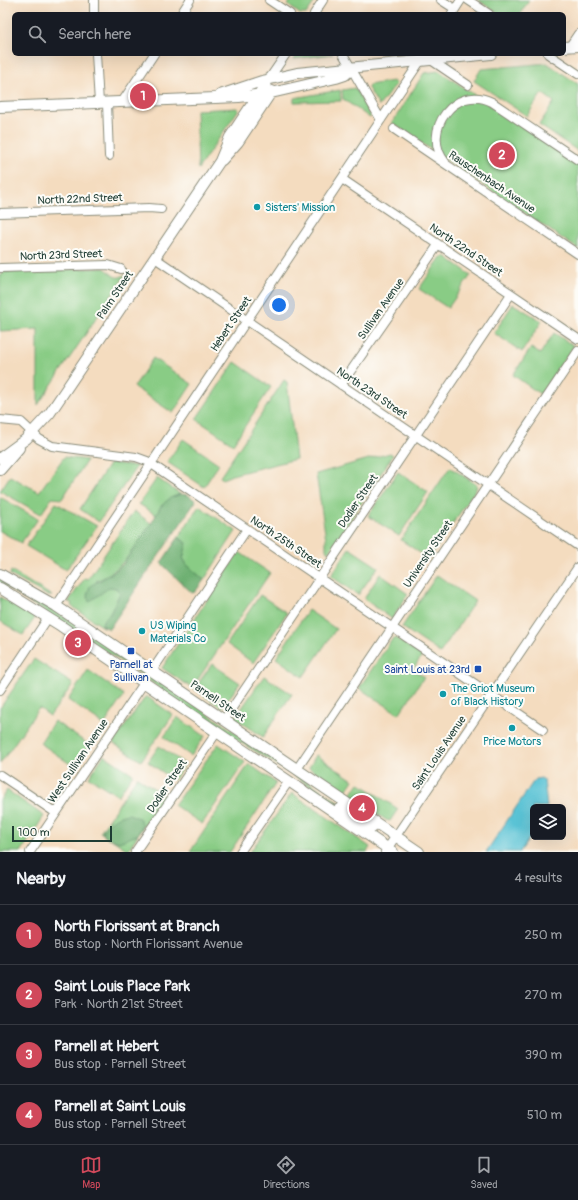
<!DOCTYPE html>
<html lang="en">
<head>
<meta charset="utf-8">
<style>
  body { margin:0; font-family:Pangolin,sans-serif; background:#20242c; color:#f1f3f6 }
  .controls { position:absolute; right:12px; bottom:12px; display:grid; overflow:hidden; border-radius:6px; box-shadow:0 4px 16px #0002 }
  .controls button { width:36px; height:36px; display:grid; place-items:center; padding:0; border:0; border-bottom:1px solid #363941; background:#171b24; color:#f1f3f6; font:20px sans-serif }
  .scale { position:absolute; left:12px; bottom:10px; width:100px; box-sizing:border-box; padding-left:4px; border:2px solid #1f3d34; border-top:0; font-size:11px; line-height:14px; white-space:nowrap; color:#1f3d34; -webkit-text-stroke:3px #fdfcf7; paint-order:stroke }
  .you { position:absolute; left:279px; top:305px; width:14px; height:14px; margin:-10px; border:3px solid #fff; border-radius:50%; background:#1a73e8; box-shadow:0 0 0 6px #1a73e833 }
  .badge { display:grid; place-items:center; width:26px; height:26px; border-radius:50%; background:#d1495b; color:#fff; font-size:13px; font-weight:700 }
  .pin { position:absolute; translate:-50% -50%; border:2px solid #fff; box-shadow:0 1px 4px #0006 }
  .list { margin:0; padding:0; list-style:none }
  h2 { display:flex; justify-content:space-between; align-items:center; height:52px; margin:0; padding:0 16px; font-size:17px }
  h2 small { font-size:13px; font-weight:400; color:#9ea1a6 }
  .list li { display:grid; grid-template-columns:26px 1fr auto; gap:12px; align-items:center; box-sizing:border-box; height:60px; padding:0 16px; border-top:1px solid #363941 }
  .list b { display:block; font-size:15px; white-space:nowrap }
  .list p { margin:0; font-size:13px; white-space:nowrap; color:#9ea1a6 }
  .list em { font-size:13px; font-style:normal; color:#9ea1a6 }
  .icon { flex:none; width:22px; height:22px; fill:none; stroke:currentColor; stroke-width:2; stroke-linecap:round; stroke-linejoin:round }
  .map { position:relative; flex:none; width:578px; height:852px; overflow:hidden }
  .search { position:absolute; background:#171b24; box-shadow:0 4px 16px #0002; left:12px; right:12px; top:12px; height:44px; display:flex; align-items:center; gap:10px; box-sizing:border-box; padding:0 14px; border-radius:6px; color:#9ea1a6; font-size:15px }
  .sheet { height:292px; background:#171b24 }
  nav { display:flex; justify-content:space-around; align-items:center; box-sizing:border-box; height:56px; border-top:1px solid #363941; background:#171b24; font-size:11px; color:#9ea1a6 }
  nav a { display:grid; justify-items:center; gap:2px }
  nav .on { color:#d1495b }
  .map>svg:first-child { display:block }
</style>
</head>
<body>
<div class="map">
<svg width="578" height="852" viewBox="0 0 578 852">
  <rect width="100%" height="100%" fill="#fdfcf7"/>
  <filter id="ink" filterUnits="userSpaceOnUse"><feTurbulence type="fractalNoise" baseFrequency=".025" numOctaves="2"/><feDisplacementMap in="SourceGraphic" scale="8" xChannelSelector="R" yChannelSelector="G"/><feConvolveMatrix kernelMatrix="1 2 1 2 8 2 1 2 1" color-interpolation-filters="sRGB"/></filter>
  <filter id="wash" filterUnits="userSpaceOnUse"><feTurbulence type="fractalNoise" baseFrequency=".012" numOctaves="4" result="noise"/><feDisplacementMap in="SourceGraphic" scale="16" xChannelSelector="R" yChannelSelector="G"/><feGaussianBlur stdDeviation="0.9" result="paint"/><feColorMatrix in="noise" values="0 0 0 0 0 0 0 0 0 0 0 0 0 0 0 0 0 1.4 0 .05"/><feComposite in="paint" operator="in"/></filter>
  <g filter="url(#wash)">
    <rect width="100%" height="100%" fill="#f4dcbf"/>
    <path fill="#89cc85" stroke="#54845c" d="M291,0H316L306,14H300L288,5Z
      M478,0H529L520,14H499Z
      M296,54H333L294,59Z
      M547,63L578,84V151L539,125L554,102L542,93L527,116L474,81L481,69Z
      M439,71L578,164V249L392,123L424,73Z
      M393,81L396,84L379,106L368,88L369,85Z
      M355,88L371,116L370,118L343,99L342,90Z
      M340,90L341,101L294,102V98Z
      M238,108L239,109L198,169L196,110Z
      M445,256L471,275L448,308L419,289L441,257L443,258Z
      M104,268C113,273 114,282 126,274L38,405V329L0,331V276L2,275L3,272Z
      M513,304L542,321L522,352L494,333Z
      M554,333L574,346L540,394L513,375L531,348L540,354Z
      M153,358L192,384L173,413L134,387Z
      M235,362L271,387L233,444L196,419Z
      M284,380L287,382L296,459L232,475L223,479L220,477Z
      M183,439L219,464L204,487L167,462Z
      M390,453L393,455L329,552L326,550V539L316,474Z
      M64,457L87,460L62,499L52,498L41,514L0,491L10,476L39,492Z
      M110,463L137,466L99,522L80,509Z
      M450,467L477,485L476,489L429,559L401,540Z
      M398,472L428,492L399,536L368,516Z
      M157,478L180,494C168,499 162,504 156,515L139,504Z
      M0,497L38,519L21,543L0,531Z
      M56,503L97,526L66,570L26,546Z
      M199,506L236,531L204,580L187,565L183,558L185,551L182,539L178,538Z
      M134,511L152,524C135,545 123,571 96,581L116,588L120,593L110,614L103,620L102,625L105,628L71,606L72,603L68,602L85,578L88,579Z
      M349,548L378,567L358,595L331,576Z
      M239,552L270,573L192,688L162,668Z
      M11,571L52,596H48L10,575Z
      M380,574L408,594L392,619L364,599Z
      M437,575L475,601L440,653L402,627Z
      M0,578L45,604L343,805L341,807C317,791 294,775 270,760C225,733 181,707 141,674L0,583Z
      M260,595L287,613L253,663L227,644Z
      M0,597L35,618L23,635L0,621Z
      M308,610L336,629L303,677L276,658Z
      M393,638H396L422,656L413,669L424,677L399,714L359,688Z
      M34,659L73,684L50,716L39,708L0,764V708Z
      M212,664L240,683L222,708L194,689Z
      M88,670L124,695L104,725L68,700Z
      M264,676L292,694L263,737L235,718Z
      M146,696L173,715L141,761L113,743Z
      M177,717L205,736L191,756L164,737Z
      M54,721L91,746L76,768L40,743Z
      M218,744L245,762L202,824L174,805Z
      M159,746L185,764L174,780L148,762Z
      M104,755L133,774L118,796L89,777Z
      M316,755L353,780L345,792L309,768Z
      M249,764L276,783L230,852H190Z
      M137,777L164,795L128,850L100,832Z
      M359,783L398,809L390,821L386,820L350,796Z
      M7,790L44,816L21,852H0V800Z
      M292,793L370,847L367,852H250Z"/>
    <path fill="#6eb072" stroke="#467653" d="M181,494L188,495L196,501L109,629L102,625L103,620L110,614L120,593L116,588L110,587L89,602L87,595L90,586L114,572L123,564L151,524L161,506L170,498Z
      M178,538L187,543L183,558L187,565L204,580L195,592L192,593L161,563Z
      M129,814L139,818L143,825L137,835L119,842L105,837L102,832C108,822 117,815 129,814Z"/>
    <path fill="#5ac3d5" stroke="#3c8084" d="M541,778L544,780L547,807H533V833L520,852H486L533,782L536,779Z"/>
  </g>
  <g filter="url(#ink)">
    <g fill="none" stroke-linecap="round" stroke-linejoin="round">
      <g stroke="#8a8c7a" stroke-width="10">
        <path id="minor" d="M94,0V14
          M269,0L290,14
          M441,0L455,9
          M468,0L489,14
          M181,14L190,0
          M314,14L323,0
          M452,14L461,0
          M570,46L578,34
          M96,54L99,103
          M343,54L381,120
          M548,54L578,74
          M431,60L468,85
          M269,79L286,54
          M122,102L154,54
          M107,103L109,156
          M394,129L578,254
          M445,162C420,131 456,83 492,102L578,160
          M342,179L578,339
          M0,213L149,208L161,209
          M155,258L578,546
          M0,268L108,265L121,269
          M341,385L438,245
          M0,420L21,422L39,439L52,446L136,457L147,461L543,730
          M56,606L425,54
          M152,671L247,529
          M0,690L48,618
          M224,720L511,294
          M297,769L578,351
          M0,775L56,813
          M30,852L144,683
          M135,852L217,732
          M240,852L289,781
          M385,852L578,567"/>
      </g>
      <g stroke="#8a8c7a" stroke-width="12">
        <path id="major" d="M564,47L578,46
          M220,95L262,81L297,73L491,54
          M0,107L239,97L271,93L336,78L345,75L352,69
          M222,160L238,142L272,91
          M0,458L26,439L50,413L220,161L230,137L269,79
          M0,470L19,448
          M0,574L56,606L419,852
          M0,588L61,626L393,852
          M339,809L372,828"/>
      </g>
      <use href="#minor" stroke="#fff" stroke-width="8"/>
      <use href="#major" stroke="#fff" stroke-width="10"/>
    </g>
  </g>
  <g fill="#0f9aa8" stroke="#fdfcf7" stroke-width="1.5">
    <circle cx="257" cy="207" r="4"/>
    <circle cx="142" cy="631" r="4"/>
    <circle cx="443" cy="694" r="4"/>
    <circle cx="512" cy="728" r="4"/>
  </g>
  <g fill="#1a4fb4" stroke="#fdfcf7" stroke-width="1.5">
    <rect x="127" y="647" width="8" height="8" rx="2"/>
    <rect x="474" y="665" width="8" height="8" rx="2"/>
  </g>
  <g text-anchor="middle" dominant-baseline="central" stroke-width="4" stroke-linejoin="round" paint-order="stroke">
    <g font-size="11" fill="#1f3d34" stroke="#fdfcf7">
      <text transform="translate(492 182) rotate(34)">Rauschenbach Avenue</text>
      <text transform="translate(80 199) rotate(-2)">North 22nd Street</text>
      <text transform="translate(466 250) rotate(34)">North 22nd Street</text>
      <text transform="translate(61 255) rotate(-2)">North 23rd Street</text>
      <text transform="translate(115 295) rotate(-56)">Palm Street</text>
      <text transform="translate(381 309) rotate(-55)">Sullivan Avenue</text>
      <text transform="translate(231 324) rotate(-56)">Hebert Street</text>
      <text transform="translate(372 393) rotate(34)">North 23rd Street</text>
      <text transform="translate(358 501) rotate(-56)">Dodier Street</text>
      <text transform="translate(286 542) rotate(34)">North 25th Street</text>
      <text transform="translate(428 554) rotate(-56)">University Street</text>
      <text transform="translate(218 701) rotate(34)">Parnell Street</text>
      <text transform="translate(439 753) rotate(-56)">Saint Louis Avenue</text>
      <text transform="translate(78 761) rotate(-56)">West Sullivan Avenue</text>
      <text transform="translate(167 786) rotate(-56)">Dodier Street</text>
    </g>
    <g font-size="11" fill="#0d838f" stroke="#fdfcf7" text-anchor="start">
      <text x="265" y="207">Sisters' Mission</text>
      <text x="150" y="625">US Wiping<tspan x="150" dy="13">Materials Co</tspan></text>
      <text x="451" y="688">The Griot Museum<tspan x="451" dy="13">of Black History</tspan></text>
      <text x="512" y="741" text-anchor="middle">Price Motors</text>
    </g>
    <g font-size="11" fill="#164399" stroke="#fdfcf7">
      <text x="131" y="664">Parnell at<tspan x="131" dy="13">Sullivan</tspan></text>
      <text x="470" y="669" text-anchor="end">Saint Louis at 23rd</text>
    </g>
  </g>
</svg>
<div class="controls">
<button><svg class="icon" aria-label="layers" viewBox="0 0 24 24"><path d="M12 4l9 5-9 5-9-5zM3 14l9 5 9-5"/></svg></button>
</div>
<div class="scale">100 m</div>
<div class="you"></div>
<div class="pin badge" style="left:143px;top:96px">1</div>
<div class="pin badge" style="left:502px;top:155px">2</div>
<div class="pin badge" style="left:78px;top:643px">3</div>
<div class="pin badge" style="left:362px;top:808px">4</div>
<div class="search"><svg class="icon" aria-label="search" viewBox="0 0 24 24"><circle cx="10" cy="10" r="6"/><path d="M15 15l6 6"/></svg>Search here</div>
</div>
<section class="sheet">
<h2>Nearby<small>4 results</small></h2>
<ul class="list">
<li><span class="badge">1</span><div><b>North Florissant at Branch</b><p>Bus stop · North Florissant Avenue</p></div><em>250 m</em></li>
<li><span class="badge">2</span><div><b>Saint Louis Place Park</b><p>Park · North 21st Street</p></div><em>270 m</em></li>
<li><span class="badge">3</span><div><b>Parnell at Hebert</b><p>Bus stop · Parnell Street</p></div><em>390 m</em></li>
<li><span class="badge">4</span><div><b>Parnell at Saint Louis</b><p>Bus stop · Parnell Street</p></div><em>510 m</em></li>
</ul>
</section>
<nav>
<a class="on"><svg class="icon" aria-label="map" viewBox="0 0 24 24"><path d="M3 6l6-2 6 2 6-2v14l-6 2-6-2-6 2zM9 4v14M15 6v14"/></svg>Map</a>
<a><svg class="icon" aria-label="directions" viewBox="0 0 24 24"><path d="M12 3l9 9-9 9-9-9zM9 14v-3h6M13 9l2 2-2 2"/></svg>Directions</a>
<a><svg class="icon" aria-label="saved" viewBox="0 0 24 24"><path d="M7 4h10v16l-5-4-5 4z"/></svg>Saved</a>
</nav>
</body>
</html>
